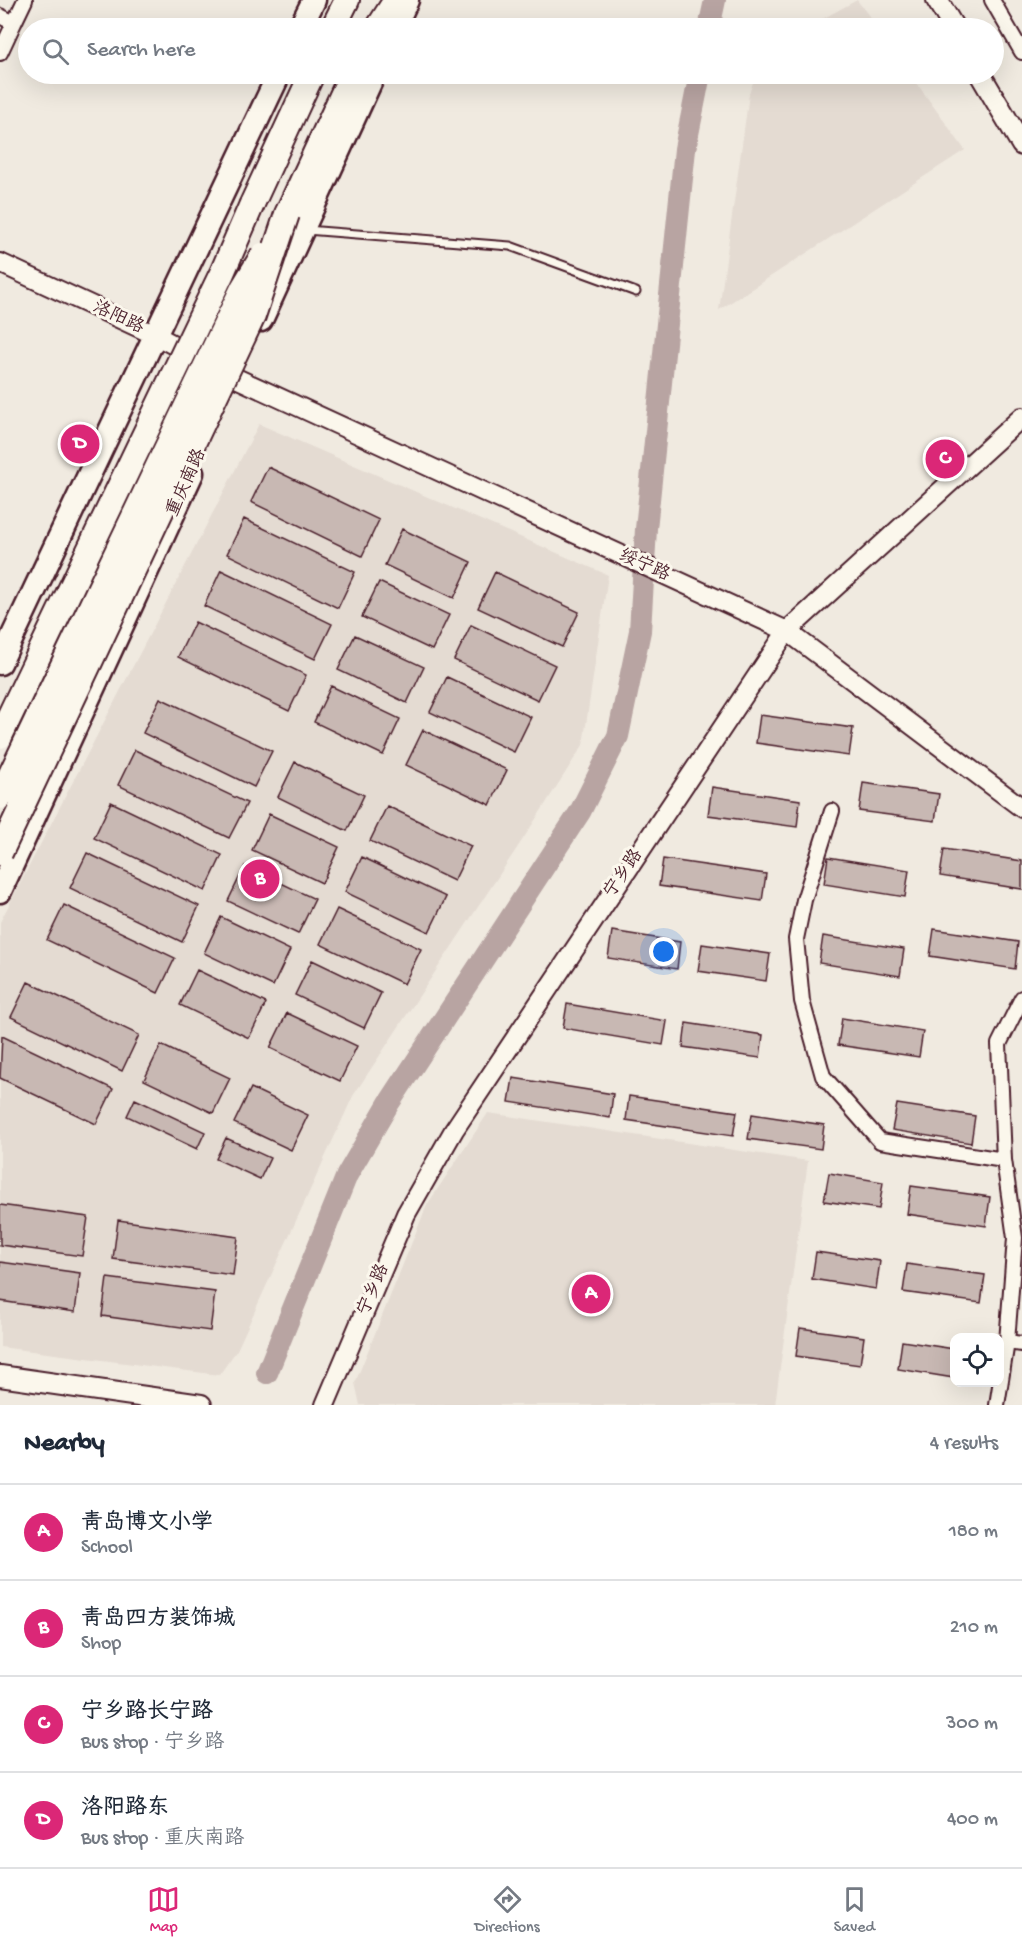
<!DOCTYPE html>
<html lang="en">
<head>
<meta charset="utf-8">
<style>
  body { margin:0; font-family:"Gochi Hand","LXGW WenKai TC",sans-serif; background:#f6f6f7; color:#1f2937 }
  .controls { position:absolute; right:18px; bottom:18px; display:grid; overflow:hidden; border-radius:12px; box-shadow:0 6px 24px #0002 }
  .controls button { width:54px; height:54px; display:grid; place-items:center; padding:0; border:0; border-bottom:2px solid #e0e1e3; background:#fff; color:#1f2937; font:30px sans-serif }
  .you { position:absolute; left:664px; top:952px; width:21px; height:21px; margin:-15px; border:4px solid #fff; border-radius:50%; background:#1a73e8; box-shadow:0 0 0 9px #1a73e833 }
  .badge { display:grid; place-items:center; width:39px; height:39px; border-radius:50%; background:#db2777; color:#fff; font-size:20px; font-weight:700 }
  .pin { position:absolute; translate:-50% -50%; border:3px solid #fff; box-shadow:0 2px 6px #0006 }
  .list { margin:0; padding:0; list-style:none }
  h2 { display:flex; justify-content:space-between; align-items:center; height:78px; margin:0; padding:0 24px; font-size:26px }
  h2 small { font-size:20px; font-weight:400; color:#747a83 }
  .list li { display:grid; grid-template-columns:39px 1fr auto; gap:18px; align-items:center; box-sizing:border-box; height:96px; padding:0 24px; border-top:2px solid #e0e1e3 }
  .list b { display:block; font-size:22px; white-space:nowrap }
  .list p { margin:0; font-size:20px; white-space:nowrap; color:#747a83 }
  .list em { font-size:20px; font-style:normal; color:#747a83 }
  .icon { flex:none; width:33px; height:33px; fill:none; stroke:currentColor; stroke-width:2; stroke-linecap:round; stroke-linejoin:round }
  .map { position:relative; flex:none; width:1022px; height:1405px; overflow:hidden }
  .search { position:absolute; background:#fff; box-shadow:0 6px 24px #0002; left:18px; right:18px; top:18px; height:66px; display:flex; align-items:center; gap:15px; box-sizing:border-box; padding:0 21px; border-radius:33px; color:#747a83; font-size:22px }
  .sheet { height:462px; background:#fff }
  nav { display:flex; justify-content:space-around; align-items:center; box-sizing:border-box; height:84px; border-top:2px solid #e0e1e3; background:#fff; font-size:16px; color:#747a83 }
  nav a { display:grid; justify-items:center; gap:3px }
  nav .on { color:#db2777 }
  .map>svg:first-child { display:block }
</style>
</head>
<body>
<div class="map">
<svg width="1022" height="1405" viewBox="0 0 1022 1405">
  <rect width="100%" height="100%" fill="#f0eae0"/>
  <filter id="ink" filterUnits="userSpaceOnUse"><feTurbulence type="fractalNoise" baseFrequency=".0167" numOctaves="2"/><feDisplacementMap in="SourceGraphic" scale="12" xChannelSelector="R" yChannelSelector="G"/><feConvolveMatrix kernelMatrix="1 2 1 2 8 2 1 2 1" color-interpolation-filters="sRGB"/></filter>
  <g filter="url(#ink)">
    <path fill="#e4dbd2" d="M857,0L878,28H806Z
      M756,74H910L965,150L719,310L749,94Z
      M259,424L608,575L583,745L525,836L353,1096L237,1350L219,1375L0,1347V922Z
      M488,1113L808,1161L775,1405H360L355,1383L427,1205Z"/>
    <g fill="none" stroke-linecap="round" stroke-linejoin="round">
      <path stroke="#b8a4a2" stroke-width="22" d="M709,28L715,0
        M267,1373L347,1175L389,1103L580,812L618,736L640,631L646,529L685,149L700,74"/>
    </g>
    <path fill="#c8b8b3" stroke="#4a1f2b" stroke-width="1.5" d="M268,467L379,520L362,556L251,502Z
      M244,519L355,572L338,608L227,554Z
      M402,529L471,562L454,598L385,565Z
      M221,570L332,624L315,659L204,606Z
      M495,572L579,612L562,647L478,608Z
      M379,582L449,615L432,650L362,617Z
      M195,622L306,675L289,711L178,657Z
      M471,625L555,665L538,700L454,660Z
      M355,635L424,667L407,703L338,670Z
      M447,677L531,717L514,752L430,712Z
      M331,686L400,719L383,755L314,722Z
      M160,698L272,751L254,787L143,733Z
      M760,715L853,728L849,756L756,743Z
      M423,730L507,770L490,805L406,765Z
      M135,750L247,803L229,838L118,785Z
      M295,762L364,795L347,831L278,797Z
      M863,783L939,794L935,821L859,811Z
      M712,787L800,800L797,827L708,815Z
      M111,802L222,855L205,891L94,838Z
      M387,806L471,846L454,881L370,841Z
      M269,814L339,847L322,883L252,850Z
      M944,849L1022,861V889L940,876Z
      M87,853L199,906L182,942L70,888Z
      M362,857L446,897L429,932L345,892Z
      M828,857L909,870L905,897L824,884Z
      M663,859L766,874L762,901L659,886Z
      M245,866L315,899L298,934L228,901Z
      M64,905L175,958L158,993L47,940Z
      M337,909L421,949L404,984L320,944Z
      M221,917L290,950L273,986L204,953Z
      M934,929L1018,942L1015,969L930,956Z
      M612,931L680,942L677,969L608,958Z
      M823,936L904,949L900,976L819,963Z
      M702,944L770,954L766,981L698,971Z
      M312,960L381,993L364,1028L295,995Z
      M197,970L266,1003L249,1038L180,1005Z
      M28,982L139,1035L122,1071L11,1017Z
      M567,1004L667,1021L663,1045L563,1028Z
      M287,1013L357,1046L340,1081L270,1048Z
      M842,1018L923,1031L919,1057L838,1045Z
      M686,1023L763,1035L760,1058L683,1047Z
      M2,1036L113,1089L96,1124L0,1078Z
      M161,1045L230,1078L213,1113L144,1080Z
      M513,1078L613,1094L610,1118L509,1102Z
      M251,1088L308,1115L291,1150L234,1123Z
      M629,1096L737,1112L733,1136L626,1120Z
      M135,1099L205,1132L197,1149L127,1116Z
      M897,1104L975,1116L971,1143L892,1130Z
      M752,1114L824,1125L821,1149L748,1139Z
      M226,1138L270,1158L260,1179L216,1159Z
      M829,1173L883,1182L879,1209L824,1201Z
      M911,1186L990,1197L986,1226L907,1214Z
      M0,1205L88,1217L82,1256L0,1245Z
      M118,1220L238,1237L233,1275L113,1259Z
      M816,1252L880,1261L876,1289L812,1279Z
      M0,1262L80,1273L75,1312L0,1301Z
      M907,1264L985,1275L981,1303L903,1292Z
      M107,1278L215,1292L210,1331L102,1316Z
      M800,1328L864,1337L860,1365L796,1356Z
      M902,1341L954,1349V1378L898,1369Z"/>
    <g fill="none" stroke-linecap="round" stroke-linejoin="round">
      <g stroke="#4a1f2b" stroke-width="11">
        <path id="service" d="M306,230L510,246L636,292"/>
      </g>
      <g stroke="#4a1f2b" stroke-width="18">
        <path id="minor" d="M992,0L1022,52
          M0,16L14,23L25,0
          M0,53L14,23
          M832,811L804,900L796,939L802,1001L823,1076L880,1141L1004,1160
          M1007,1342L1022,1344
          M997,1405L1007,1342L1015,1238L1004,1160L999,1044L1022,998"/>
      </g>
      <g stroke="#4a1f2b" stroke-width="22">
        <path id="tertiary" d="M0,263L157,336L234,377L787,631L1022,808
          M325,1405L406,1214L454,1130L787,631L1022,417"/>
      </g>
      <g stroke="#4a1f2b" stroke-width="24">
        <path id="secondary" d="M937,0L954,28
          M980,74L1022,145
          M0,1376L201,1405"/>
      </g>
      <g stroke="#4a1f2b" stroke-width="27">
        <path id="primary" d="M300,28L314,0
          M394,28L407,0
          M261,320L374,74
          M0,663L279,74
          M0,891L192,473"/>
      </g>
      <g stroke="#4a1f2b" stroke-width="28">
        <path id="trunk" d="M333,28L347,0
          M378,28L396,0
          M252,204L312,74
          M287,214L352,74"/>
      </g>
      <use href="#service" stroke="#fbf7ec" stroke-width="7"/>
      <use href="#minor" stroke="#fbf7ec" stroke-width="14"/>
      <use href="#tertiary" stroke="#fbf7ec" stroke-width="18"/>
      <use href="#secondary" stroke="#fbf7ec" stroke-width="20"/>
      <use href="#primary" stroke="#fbf7ec" stroke-width="22"/>
      <use href="#trunk" stroke="#fbf7ec" stroke-width="24"/>
      <g stroke="#4a1f2b" stroke-width="28" stroke-linecap="butt">
        <path id="trunk-bridge" d="M0,736L222,273L252,204
          M0,797L243,288L263,255
          M0,853L253,316L287,214"/>
      </g>
      <use href="#trunk-bridge" stroke="#fbf7ec" stroke-width="24"/>
    </g>
  </g>
  <g text-anchor="middle" dominant-baseline="central" stroke-width="6" stroke-linejoin="round" paint-order="stroke">
    <g font-size="18" fill="#4a1f2b" stroke="#fbf7ec">
      <text transform="translate(118 318) rotate(25)">洛阳路</text>
      <text transform="translate(187 483) rotate(-66)">重庆南路</text>
      <text transform="translate(644 566) rotate(24)">绥宁路</text>
      <text transform="translate(624 874) rotate(-56)">宁乡路</text>
      <text transform="translate(374 1290) rotate(-67)">宁乡路</text>
    </g>
  </g>
</svg>
<div class="controls">
<button><svg class="icon" aria-label="locate" viewBox="0 0 24 24"><circle cx="12" cy="12" r="6"/><path d="M12 2v4M12 18v4M2 12h4M18 12h4"/></svg></button>
</div>
<div class="you"></div>
<div class="pin badge" style="left:591px;top:1294px">A</div>
<div class="pin badge" style="left:260px;top:879px">B</div>
<div class="pin badge" style="left:945px;top:459px">C</div>
<div class="pin badge" style="left:80px;top:444px">D</div>
<div class="search"><svg class="icon" aria-label="search" viewBox="0 0 24 24"><circle cx="10" cy="10" r="6"/><path d="M15 15l6 6"/></svg>Search here</div>
</div>
<section class="sheet">
<h2>Nearby<small>4 results</small></h2>
<ul class="list">
<li><span class="badge">A</span><div><b>青岛博文小学</b><p>School</p></div><em>180 m</em></li>
<li><span class="badge">B</span><div><b>青岛四方装饰城</b><p>Shop</p></div><em>210 m</em></li>
<li><span class="badge">C</span><div><b>宁乡路长宁路</b><p>Bus stop · 宁乡路</p></div><em>300 m</em></li>
<li><span class="badge">D</span><div><b>洛阳路东</b><p>Bus stop · 重庆南路</p></div><em>400 m</em></li>
</ul>
</section>
<nav>
<a class="on"><svg class="icon" aria-label="map" viewBox="0 0 24 24"><path d="M3 6l6-2 6 2 6-2v14l-6 2-6-2-6 2zM9 4v14M15 6v14"/></svg>Map</a>
<a><svg class="icon" aria-label="directions" viewBox="0 0 24 24"><path d="M12 3l9 9-9 9-9-9zM9 14v-3h6M13 9l2 2-2 2"/></svg>Directions</a>
<a><svg class="icon" aria-label="saved" viewBox="0 0 24 24"><path d="M7 4h10v16l-5-4-5 4z"/></svg>Saved</a>
</nav>
</body>
</html>
